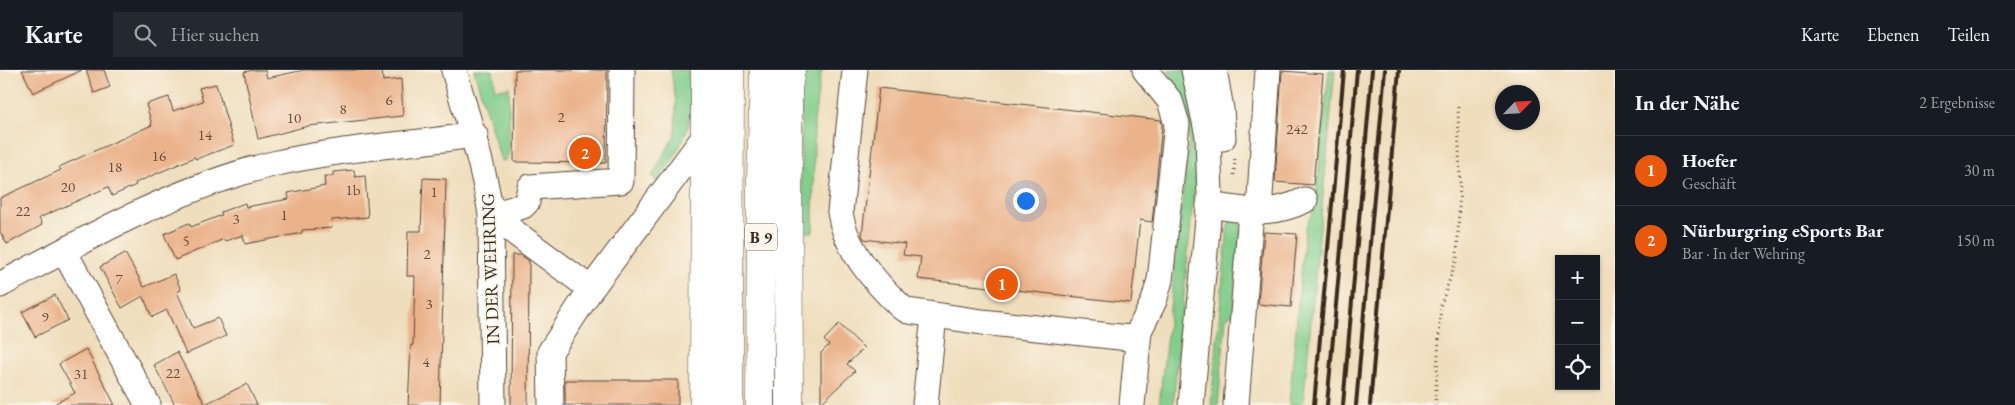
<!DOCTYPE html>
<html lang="de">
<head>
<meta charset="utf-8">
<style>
  body { margin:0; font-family:"EB Garamond",serif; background:#242831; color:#f1f3f6 }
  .controls { position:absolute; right:15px; bottom:15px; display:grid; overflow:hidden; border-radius:0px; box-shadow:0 1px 4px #0004 }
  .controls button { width:45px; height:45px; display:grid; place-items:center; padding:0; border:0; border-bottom:1px solid #363941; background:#171b24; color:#f1f3f6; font:25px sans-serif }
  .compass { position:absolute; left:1495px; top:15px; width:45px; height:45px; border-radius:50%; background:#171b24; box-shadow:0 1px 4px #0004; rotate:65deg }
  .you { position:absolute; left:1025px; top:130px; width:18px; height:18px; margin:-12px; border:4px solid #fff; border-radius:50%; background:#1a73e8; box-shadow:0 0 0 8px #1a73e833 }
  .badge { display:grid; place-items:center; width:32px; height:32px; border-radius:50%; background:#ea580c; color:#fff; font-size:16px; font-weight:700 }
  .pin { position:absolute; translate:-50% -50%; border:2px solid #fff; box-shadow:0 1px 5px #0006 }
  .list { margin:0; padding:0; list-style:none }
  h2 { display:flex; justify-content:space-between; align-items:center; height:65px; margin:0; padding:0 20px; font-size:21px }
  h2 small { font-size:16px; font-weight:400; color:#9ea1a6 }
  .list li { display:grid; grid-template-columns:32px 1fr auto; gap:15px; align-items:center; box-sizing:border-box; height:70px; padding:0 20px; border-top:1px solid #363941 }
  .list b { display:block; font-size:19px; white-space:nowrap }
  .list p { margin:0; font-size:16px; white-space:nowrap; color:#9ea1a6 }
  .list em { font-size:16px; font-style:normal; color:#9ea1a6 }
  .icon { flex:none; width:28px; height:28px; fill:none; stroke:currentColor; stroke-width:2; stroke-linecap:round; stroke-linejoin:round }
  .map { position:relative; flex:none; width:1615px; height:335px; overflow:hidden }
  header { display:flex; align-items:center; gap:30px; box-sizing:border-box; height:70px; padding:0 25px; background:#171b24; border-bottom:1px solid #363941 }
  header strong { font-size:24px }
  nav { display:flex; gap:28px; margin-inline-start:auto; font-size:18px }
  .search { width:350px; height:45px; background:#242831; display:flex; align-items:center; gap:12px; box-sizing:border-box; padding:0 18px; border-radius:0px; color:#9ea1a6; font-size:19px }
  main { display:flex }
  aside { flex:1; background:#171b24 }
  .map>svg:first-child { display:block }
</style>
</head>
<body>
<header>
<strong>Karte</strong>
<div class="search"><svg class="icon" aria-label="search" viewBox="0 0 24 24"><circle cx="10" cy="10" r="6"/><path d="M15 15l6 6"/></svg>Hier suchen</div>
<nav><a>Karte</a><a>Ebenen</a><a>Teilen</a></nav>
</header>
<main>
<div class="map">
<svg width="1615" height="335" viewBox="0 0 1615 335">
  <rect width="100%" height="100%" fill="#fbf7ec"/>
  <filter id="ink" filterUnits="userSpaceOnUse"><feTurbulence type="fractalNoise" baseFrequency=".02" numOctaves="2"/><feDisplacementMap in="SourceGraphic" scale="10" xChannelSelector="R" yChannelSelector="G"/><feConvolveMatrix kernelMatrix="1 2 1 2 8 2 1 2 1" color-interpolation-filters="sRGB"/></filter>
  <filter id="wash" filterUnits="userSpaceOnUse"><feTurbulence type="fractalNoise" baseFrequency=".0096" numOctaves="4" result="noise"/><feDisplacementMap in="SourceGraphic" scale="20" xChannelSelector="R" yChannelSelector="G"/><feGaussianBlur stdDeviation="1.12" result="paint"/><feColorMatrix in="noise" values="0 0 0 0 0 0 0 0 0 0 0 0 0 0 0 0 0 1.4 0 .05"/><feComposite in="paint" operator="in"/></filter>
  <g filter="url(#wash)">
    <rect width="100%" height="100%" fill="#efddbb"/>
    <path fill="#82ce8c" stroke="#5e7c55" d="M474,0H493L495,20L509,17V81L506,90L501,91Z
      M671,0H688C698,51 685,72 657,112L652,106L675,65L676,33Z
      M803,0H823L820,6L814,52L813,162H801V17Z
      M1168,0H1187L1199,70L1173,335H1159L1189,71C1186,44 1181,23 1168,0Z
      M1329,0H1335L1303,335H1289L1305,158L1315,138Z
      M1231,150L1241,151L1233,244L1226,248L1218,335H1211L1228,156Z"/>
    <g id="blocks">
      <path fill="#ebb38c" d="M22,0H82L33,23Z
        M86,0H104L110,17L94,23Z
        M254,0H265L267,8L304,0H382L383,11L401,9L403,46L308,56L258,69L244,2Z
        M515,0H607L606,93L514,92Z
        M1282,1L1323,4L1313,115L1275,112Z
        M216,14L234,75L196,89L195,87L135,113L136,115L112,126L108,117L39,148L42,155L7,174L0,162V128L61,100L59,97L152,55L146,34L169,27L173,41L203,31L199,18Z
        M879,18L1161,50L1162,55L1152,152L1140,150L1131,233L918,209L921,187L903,185L905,174L864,169L862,165Z
        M354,100L355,107L365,106L368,147L331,150L332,158L302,160V163L245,174L243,165L225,171L224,169L175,190L164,164L189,153L191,157L222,145L221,142L245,133L246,137L289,129L288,123L325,116L324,106H333V102Z
        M423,108L446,109L440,335H408L411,275H413L415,206H407L408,161H421Z
        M1264,162L1297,164L1291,237L1258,234Z
        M125,183L144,217L174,204L181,220L177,222L193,258L218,248L226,266L186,284L167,240L152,247L143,226L122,238L100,197Z
        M512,185H521L529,191L528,335H511Z
        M55,225L68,250L35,267L22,242Z
        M839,254L864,278L847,294L855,301L821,333V283L829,275L824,270Z
        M86,279L115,335H52L75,323L59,294Z
        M177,282L205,334L247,314L257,335H175L154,295Z
        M565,310H678V335H565Z"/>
    </g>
  </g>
  <g filter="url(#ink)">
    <use href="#blocks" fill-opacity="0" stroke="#564536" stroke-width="1"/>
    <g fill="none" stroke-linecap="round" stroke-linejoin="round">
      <g stroke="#564536" stroke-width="27">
        <path id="minor" d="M454,0C467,49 484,95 491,145L493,335
          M855,0L840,142C845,179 875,212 901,237L908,241L982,252L1138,269
          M1214,0L1221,39L1223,68
          M1209,135C1246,140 1270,147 1305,130
          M1259,142L1268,0
          M491,145L523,136L527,132L530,117L621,111L622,0
          M491,145L591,219
          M64,181L148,335
          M0,215C87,168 175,118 273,94C339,78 407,75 475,65
          M551,335L550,282L591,219L705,66
          M925,335L934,245
          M1132,335L1139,261L1154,231L1160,210L1177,54L1170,31L1145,0
          M1191,335L1210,127L1208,66L1194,0
          M1236,335L1251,141"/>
      </g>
      <g stroke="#564536" stroke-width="29">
        <path id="highway" d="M704,335L705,0
          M729,335L730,0
          M760,335L761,109L764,0
          M789,335L788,19L791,0"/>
      </g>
      <path stroke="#564536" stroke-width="3" stroke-dasharray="1 4" stroke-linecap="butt" d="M1234,105L1235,86
        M1435,335L1441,235L1457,188L1460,114L1458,37"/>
      <use href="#minor" stroke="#fff" stroke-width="25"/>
      <use href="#highway" stroke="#fff" stroke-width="28"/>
      <path stroke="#3b2a1e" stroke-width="4" d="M1314,335L1344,0
        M1327,335L1357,0
        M1343,335L1372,0
        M1356,335L1385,0
        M1370,335L1399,0"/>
    </g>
  </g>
  <g text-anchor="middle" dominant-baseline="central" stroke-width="4" stroke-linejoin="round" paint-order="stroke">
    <g font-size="15" fill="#674c3a">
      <text x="389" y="29">6</text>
      <text x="343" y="38">8</text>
      <text x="561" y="46">2</text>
      <text x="294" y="47">10</text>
      <text x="1297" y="58">242</text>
      <text x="205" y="64">14</text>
      <text x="159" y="85">16</text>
      <text x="115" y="96">18</text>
      <text x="68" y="116">20</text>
      <text x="353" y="119">1b</text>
      <text x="434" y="121">1</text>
      <text x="23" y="140">22</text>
      <text x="284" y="144">1</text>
      <text x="236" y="148">3</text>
      <text x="186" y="170">5</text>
      <text x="427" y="183">2</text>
      <text x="119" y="208">7</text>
      <text x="429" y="233">3</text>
      <text x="45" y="246">9</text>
      <text x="426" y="291">4</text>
      <text x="173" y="302">22</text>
      <text x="81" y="303">31</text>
    </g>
    <rect fill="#fbf7ec" stroke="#75685c" stroke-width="1" x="745" y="153.5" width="32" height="27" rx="4"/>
    <g font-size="16" font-weight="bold" fill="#3b2a1e">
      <text x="761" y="167">B 9</text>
    </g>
    <g font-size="18" fill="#3b2a1e" stroke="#fbf7ec">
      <text transform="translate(490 199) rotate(-92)">IN DER WEHRING</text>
    </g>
  </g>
</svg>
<div class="controls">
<button>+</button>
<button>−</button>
<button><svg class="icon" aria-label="locate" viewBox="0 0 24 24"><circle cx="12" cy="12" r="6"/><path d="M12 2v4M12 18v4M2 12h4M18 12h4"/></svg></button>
</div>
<svg class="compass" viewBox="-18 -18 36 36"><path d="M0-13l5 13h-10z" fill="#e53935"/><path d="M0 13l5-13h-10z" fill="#9ea1a6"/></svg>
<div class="you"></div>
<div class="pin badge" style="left:1002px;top:214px">1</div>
<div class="pin badge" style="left:585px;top:83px">2</div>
</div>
<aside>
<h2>In der Nähe<small>2 Ergebnisse</small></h2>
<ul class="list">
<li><span class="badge">1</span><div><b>Hoefer</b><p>Geschäft</p></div><em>30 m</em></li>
<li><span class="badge">2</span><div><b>Nürburgring eSports Bar</b><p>Bar · In der Wehring</p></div><em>150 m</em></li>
</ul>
</aside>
</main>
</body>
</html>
